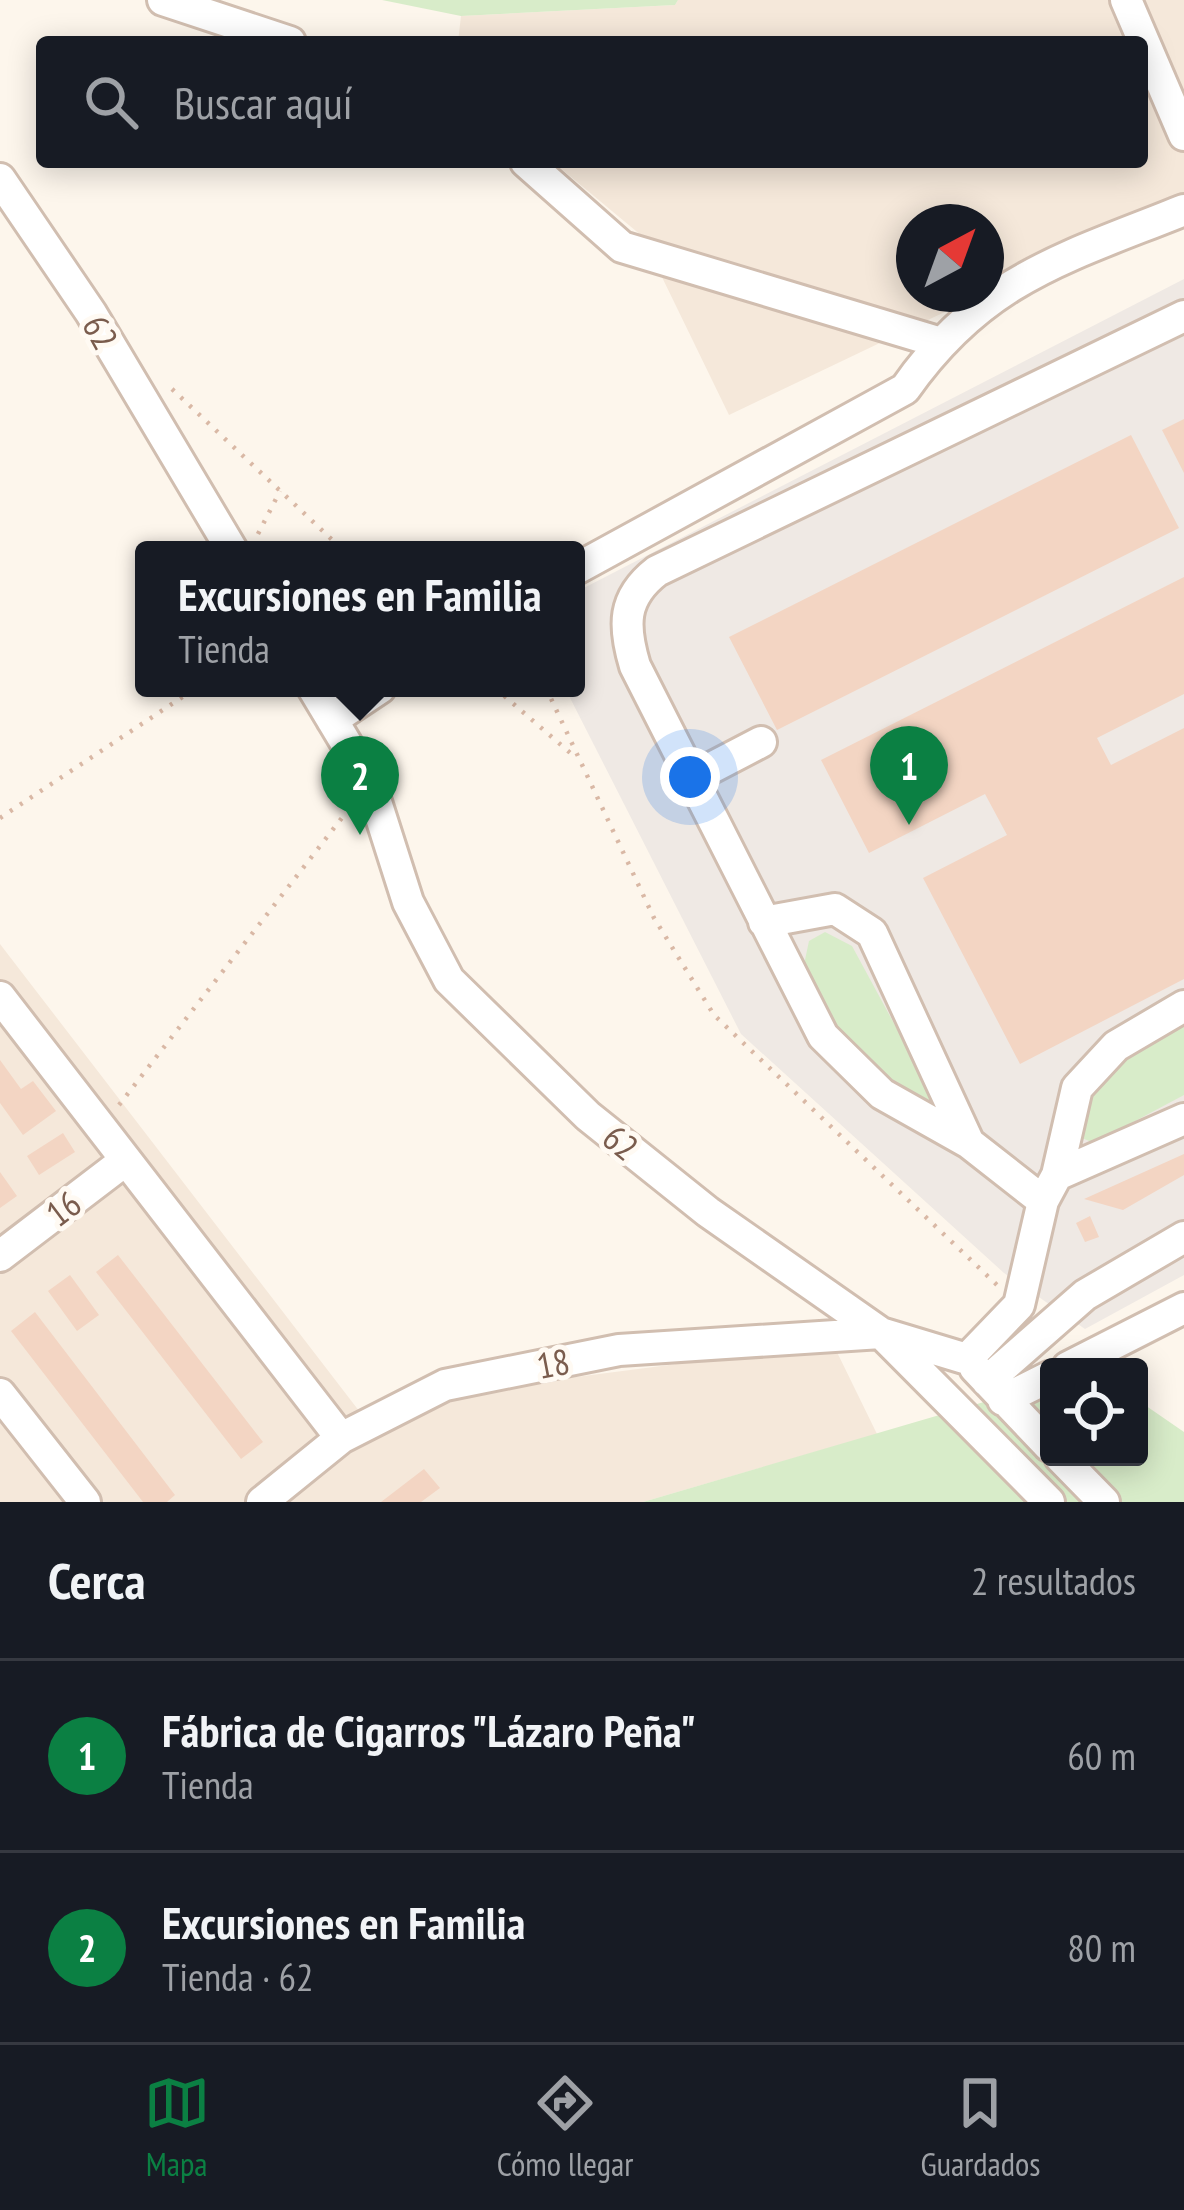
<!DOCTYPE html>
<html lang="es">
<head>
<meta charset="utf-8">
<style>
  body { margin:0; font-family:"PT Sans Narrow",sans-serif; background:#20242c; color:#f1f3f6 }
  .controls { position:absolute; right:36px; bottom:36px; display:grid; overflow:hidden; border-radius:12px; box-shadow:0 6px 30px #0003 }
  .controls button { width:108px; height:108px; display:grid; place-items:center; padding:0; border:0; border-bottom:3px solid #363941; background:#171b24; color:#f1f3f6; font:60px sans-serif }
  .compass { position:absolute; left:896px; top:204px; width:108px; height:108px; border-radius:50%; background:#171b24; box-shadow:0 6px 30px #0003; rotate:41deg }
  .you { position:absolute; left:690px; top:777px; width:42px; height:42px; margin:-30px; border:9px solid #fff; border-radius:50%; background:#1a73e8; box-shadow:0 0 0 18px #1a73e833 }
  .badge { display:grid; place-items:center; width:78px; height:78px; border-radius:50%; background:#0b8043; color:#fff; font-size:39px; font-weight:700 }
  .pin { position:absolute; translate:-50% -99px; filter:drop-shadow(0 3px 6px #0008) }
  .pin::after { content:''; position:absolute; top:63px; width:42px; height:36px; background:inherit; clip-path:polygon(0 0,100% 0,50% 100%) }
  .popup { position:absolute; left:135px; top:541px; width:450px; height:156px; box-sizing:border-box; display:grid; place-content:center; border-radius:12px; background:#171b24; filter:drop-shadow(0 3px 9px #0005); font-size:39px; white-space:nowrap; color:#9ea1a6 }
  .popup b { font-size:45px; color:#f1f3f6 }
  .popup::after { content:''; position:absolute; left:50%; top:100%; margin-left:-24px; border:24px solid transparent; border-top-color:#171b24 }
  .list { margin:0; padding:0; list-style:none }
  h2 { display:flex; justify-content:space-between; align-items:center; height:156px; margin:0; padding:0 48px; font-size:51px }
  h2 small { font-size:39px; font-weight:400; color:#9ea1a6 }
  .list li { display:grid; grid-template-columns:78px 1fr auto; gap:36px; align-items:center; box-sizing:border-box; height:192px; padding:0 48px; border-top:3px solid #363941 }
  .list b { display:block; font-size:45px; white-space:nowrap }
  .list p { margin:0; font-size:39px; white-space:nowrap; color:#9ea1a6 }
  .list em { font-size:39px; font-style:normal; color:#9ea1a6 }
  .icon { flex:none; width:66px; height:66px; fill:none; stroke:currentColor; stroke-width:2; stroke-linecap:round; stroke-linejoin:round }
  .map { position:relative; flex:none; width:1184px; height:1502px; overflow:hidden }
  .search { position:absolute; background:#171b24; box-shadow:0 6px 30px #0003; left:36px; right:36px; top:36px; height:132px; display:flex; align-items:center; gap:30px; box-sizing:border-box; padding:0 42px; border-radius:12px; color:#9ea1a6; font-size:45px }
  .sheet { height:540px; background:#171b24 }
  nav { display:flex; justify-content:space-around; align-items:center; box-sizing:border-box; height:168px; border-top:3px solid #363941; background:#171b24; font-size:33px; color:#9ea1a6 }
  nav a { display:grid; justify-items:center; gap:6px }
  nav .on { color:#0b8043 }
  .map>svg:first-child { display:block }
</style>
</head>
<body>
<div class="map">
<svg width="1184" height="1502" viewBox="0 0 1184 1502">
  <rect width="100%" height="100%" fill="#fdf6ec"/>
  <path fill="#f5e8da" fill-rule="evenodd" d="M678,0H1184V216L951,309L729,415L642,236L553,162H1142V42H458L461,16L675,5ZM914,222H986V294H914Z
    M0,944L366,1420L483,1389L833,1344L877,1434L643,1502H0Z"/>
  <path fill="#efe9e4" d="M1184,279V1275L1085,1329L1004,1273L741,1034L565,688H576V592Z"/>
  <path fill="#d8ecc9" d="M382,0H678L675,5L461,16Z
    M825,932L852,946L949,1125L860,1063L802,974L809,941Z
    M1184,1025V1095L1094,1143L1077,1136L1087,1090L1104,1071Z
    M1049,1383V1457H1139V1401L1184,1432V1502H643Z"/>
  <path fill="#f3d5c3" d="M1184,419V473L1162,430Z
    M1131,435L1179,528L777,730L729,637Z
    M1184,577V694L1097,738L1111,765L1184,728V979L1020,1064L923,878L1007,835L985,794L869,853L821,760Z
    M0,1060L21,1089L33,1081L56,1111L23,1135L0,1103Z
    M63,1133L75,1152L39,1175L27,1156Z
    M1184,1154V1175L1123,1210L1084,1199Z
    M0,1172L17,1196L0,1208Z
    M1090,1216L1099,1237L1085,1242L1076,1223Z
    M118,1255L263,1442L241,1459L96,1272Z
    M70,1275L99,1315L77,1331L48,1291Z
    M35,1312L175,1495L167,1502H143L11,1331Z
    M424,1469L440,1488L421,1502H381Z"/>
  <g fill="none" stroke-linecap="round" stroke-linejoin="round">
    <g stroke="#d1beb0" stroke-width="36">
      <path id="minor" d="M163,0L290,42
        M1126,0L1184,135
        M526,162L622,247L938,342
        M0,179L91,313L232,550
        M576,569L905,389C983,278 1065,258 1184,210
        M313,688L370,783L408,902L449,980L588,1116L708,1212L881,1333L1049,1502
        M332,720L380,688
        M692,778L761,742
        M764,922L835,909L872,933L969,1143
        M0,997L341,1438
        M1057,1175L1077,1088L1116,1046L1184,1006
        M1043,1201L969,1143L882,1094L823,1036L635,666C623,626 622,598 657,571L1184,316
        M0,1256L126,1160
        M967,1359L1019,1305L1043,1201L1057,1175L1184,1119
        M1068,1367L1184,1308
        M975,1368L1049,1446
        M987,1381L1085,1295L1184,1237
        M0,1394L85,1502
        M1003,1400L1049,1377
        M1060,1457L1104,1502
        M262,1502L341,1438L445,1385L619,1350L881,1333L967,1359"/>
    </g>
    <path stroke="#d9b8a5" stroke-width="4.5" stroke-dasharray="3 9" stroke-linecap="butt" d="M172,389L343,550
      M258,534L280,491
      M495,688L575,757
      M546,688L654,918L714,1015L997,1285
      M0,818L196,688
      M119,1105L348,810"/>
    <use href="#minor" stroke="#fff" stroke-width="30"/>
  </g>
  <g text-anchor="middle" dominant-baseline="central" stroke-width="10" stroke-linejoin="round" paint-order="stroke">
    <g font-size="36" fill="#7a5c4d" stroke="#fffaf3">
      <text transform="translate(101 332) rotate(61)">62</text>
      <text transform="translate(621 1142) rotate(39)">62</text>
      <text transform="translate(63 1208) rotate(-37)">16</text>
      <text transform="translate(553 1363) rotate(-11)">18</text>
    </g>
  </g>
</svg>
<div class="controls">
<button><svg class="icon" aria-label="locate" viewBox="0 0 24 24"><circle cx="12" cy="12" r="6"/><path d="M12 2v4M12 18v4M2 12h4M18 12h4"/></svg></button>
</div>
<svg class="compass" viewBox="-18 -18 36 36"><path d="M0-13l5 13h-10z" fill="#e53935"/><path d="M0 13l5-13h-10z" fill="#9ea1a6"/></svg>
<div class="you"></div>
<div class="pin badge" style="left:909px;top:825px">1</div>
<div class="pin badge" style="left:360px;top:835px">2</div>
<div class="popup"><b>Excursiones en Familia</b>Tienda</div>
<div class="search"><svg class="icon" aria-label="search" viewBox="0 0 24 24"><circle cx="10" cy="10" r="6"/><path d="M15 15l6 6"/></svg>Buscar aquí</div>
</div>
<section class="sheet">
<h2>Cerca<small>2 resultados</small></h2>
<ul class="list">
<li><span class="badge">1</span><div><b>Fábrica de Cigarros &quot;Lázaro Peña&quot;</b><p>Tienda</p></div><em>60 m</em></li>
<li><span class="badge">2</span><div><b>Excursiones en Familia</b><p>Tienda · 62</p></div><em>80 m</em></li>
</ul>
</section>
<nav>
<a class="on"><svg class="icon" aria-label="map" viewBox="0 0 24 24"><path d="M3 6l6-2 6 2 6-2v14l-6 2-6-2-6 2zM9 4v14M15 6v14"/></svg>Mapa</a>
<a><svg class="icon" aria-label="directions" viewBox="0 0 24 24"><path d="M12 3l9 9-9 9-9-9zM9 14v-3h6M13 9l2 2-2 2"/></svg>Cómo llegar</a>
<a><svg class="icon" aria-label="saved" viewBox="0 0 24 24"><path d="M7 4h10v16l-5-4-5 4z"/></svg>Guardados</a>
</nav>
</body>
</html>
